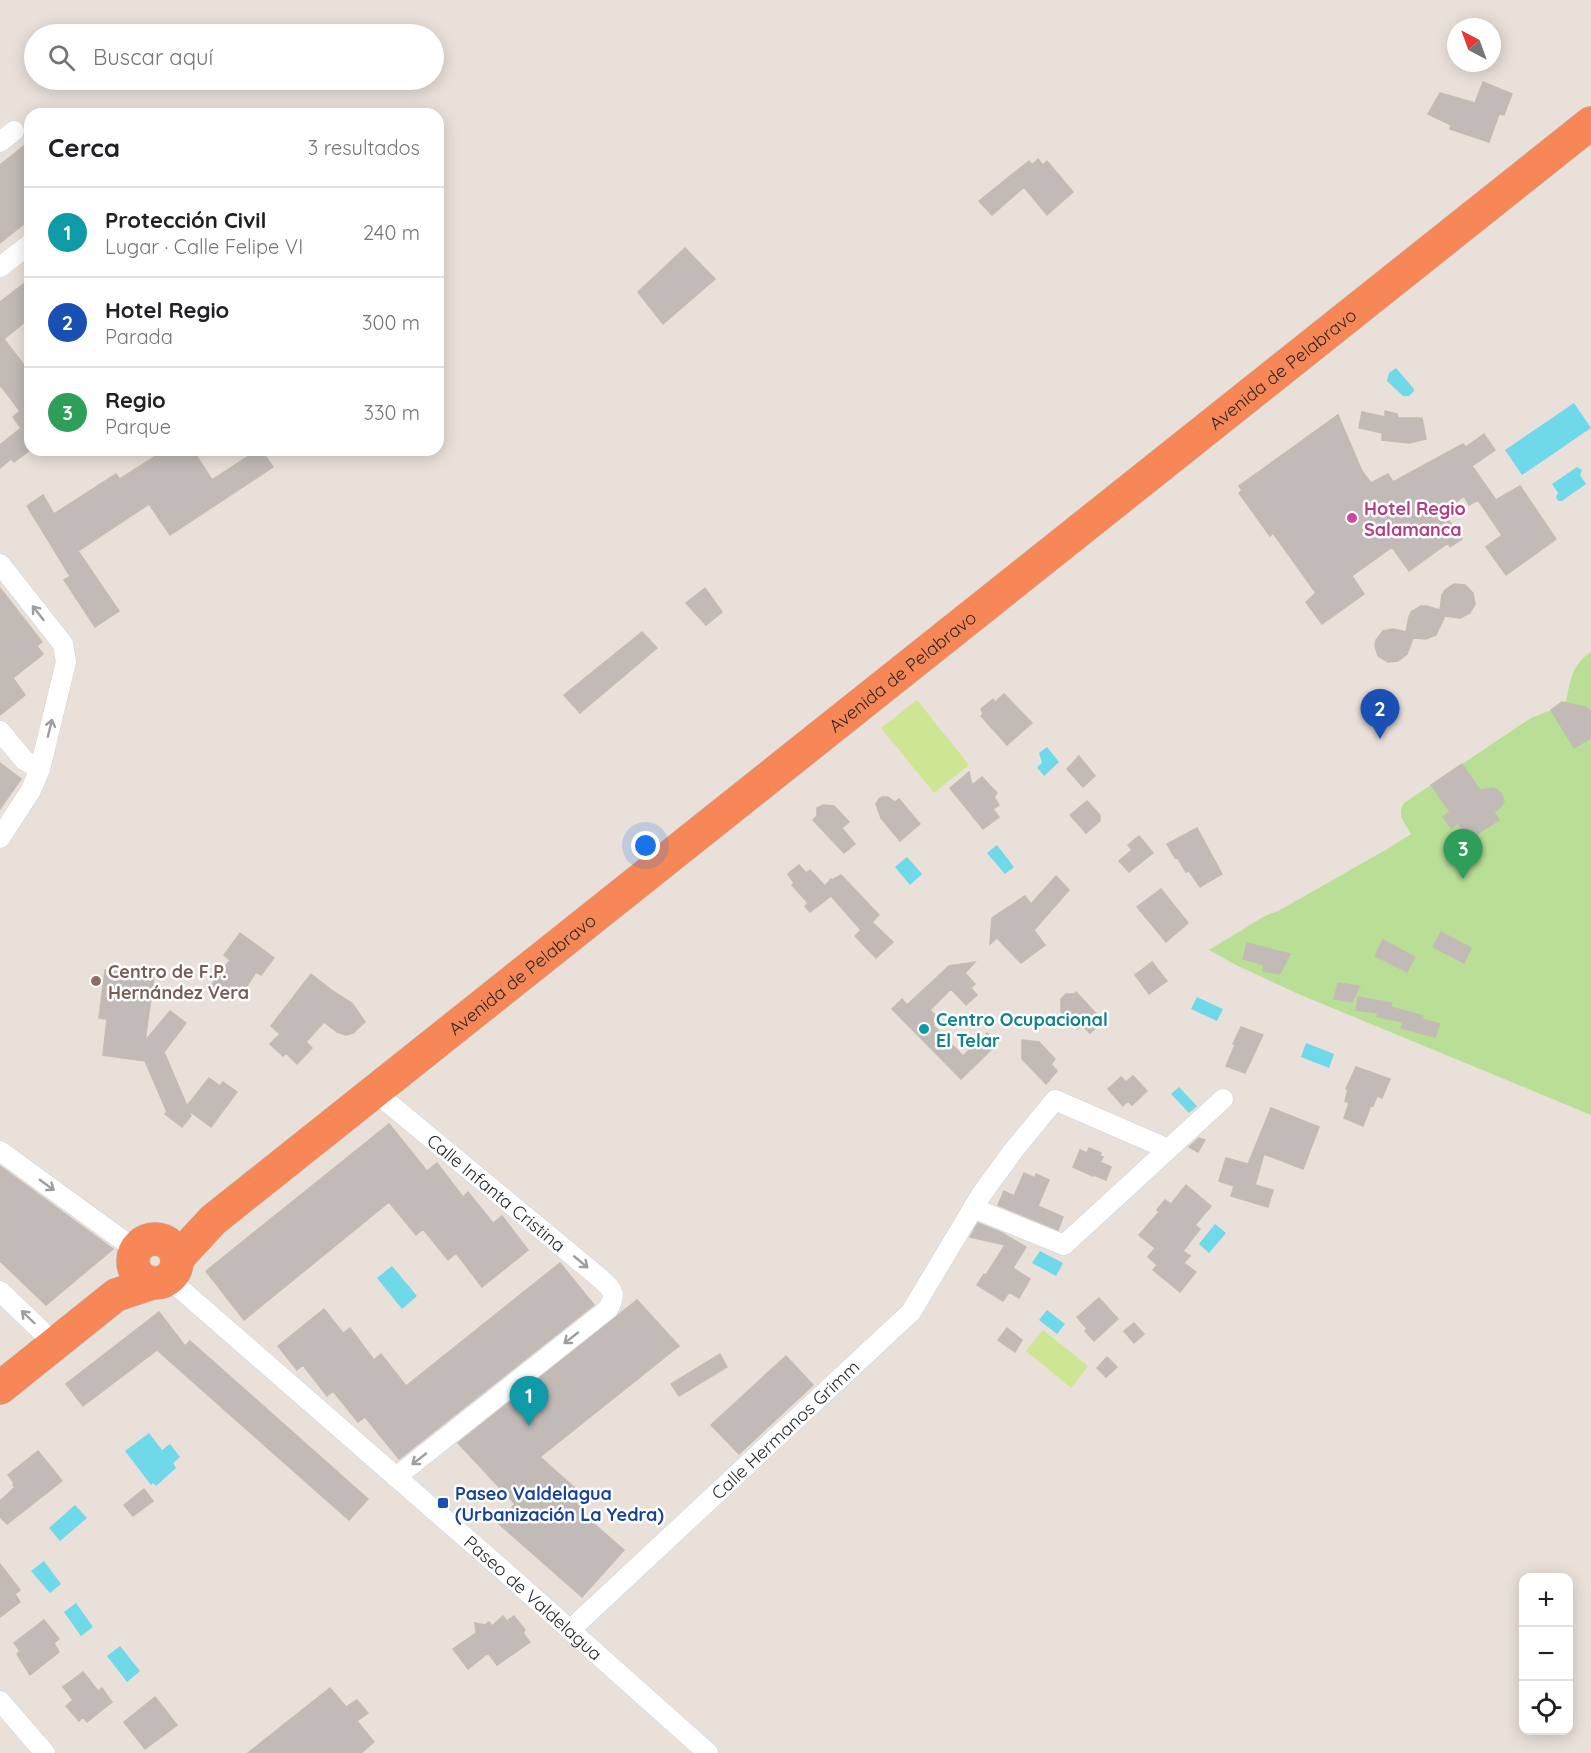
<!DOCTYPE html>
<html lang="es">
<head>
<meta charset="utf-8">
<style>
  body { margin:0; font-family:Quicksand,sans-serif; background:#f2f2f2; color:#202124 }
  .controls { position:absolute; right:18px; bottom:18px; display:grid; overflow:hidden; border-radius:12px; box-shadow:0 3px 15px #0003 }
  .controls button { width:54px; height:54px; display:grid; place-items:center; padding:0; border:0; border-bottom:2px solid #e0e0e0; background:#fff; color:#202124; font:30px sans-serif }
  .compass { position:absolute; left:1447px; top:18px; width:54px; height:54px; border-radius:50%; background:#fff; box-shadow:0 3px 15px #0003; rotate:319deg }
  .you { position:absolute; left:646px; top:846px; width:21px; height:21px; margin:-15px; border:4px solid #fff; border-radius:50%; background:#1a73e8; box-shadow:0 0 0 9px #1a73e833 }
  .badge { display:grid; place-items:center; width:39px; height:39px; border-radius:50%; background:#2563eb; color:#fff; font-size:20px; font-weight:700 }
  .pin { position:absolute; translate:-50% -50px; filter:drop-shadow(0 2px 3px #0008) }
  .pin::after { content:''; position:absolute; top:32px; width:21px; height:18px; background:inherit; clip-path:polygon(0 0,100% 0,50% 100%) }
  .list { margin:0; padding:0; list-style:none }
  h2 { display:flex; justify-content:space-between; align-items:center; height:78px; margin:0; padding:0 24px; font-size:26px }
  h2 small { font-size:20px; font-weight:400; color:#757577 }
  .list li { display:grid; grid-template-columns:39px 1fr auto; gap:18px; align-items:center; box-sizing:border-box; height:90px; padding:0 24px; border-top:2px solid #e0e0e0 }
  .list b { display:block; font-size:22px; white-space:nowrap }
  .list p { margin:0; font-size:20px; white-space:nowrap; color:#757577 }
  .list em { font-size:20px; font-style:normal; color:#757577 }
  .icon { flex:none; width:33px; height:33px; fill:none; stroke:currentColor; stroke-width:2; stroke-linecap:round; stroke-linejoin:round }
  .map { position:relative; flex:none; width:1591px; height:1753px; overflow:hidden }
  .search { position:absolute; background:#fff; box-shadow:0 3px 15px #0003; left:24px; top:24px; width:420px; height:66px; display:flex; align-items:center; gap:15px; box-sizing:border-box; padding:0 21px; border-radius:33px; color:#757577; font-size:22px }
  .panel { position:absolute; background:#fff; box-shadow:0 3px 15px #0003; left:24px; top:108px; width:420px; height:348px; border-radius:18px }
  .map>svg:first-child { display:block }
</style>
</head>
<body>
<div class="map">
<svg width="1591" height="1753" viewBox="0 0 1591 1753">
  <rect width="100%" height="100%" fill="#e9e0d9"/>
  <path fill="#b9df97" d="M1591,652V1115L1296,993L1236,965L1209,950L1263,917L1280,910L1389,848L1411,834C1405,823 1396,815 1404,803L1531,718L1551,710L1566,701C1571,680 1571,665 1591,652Z"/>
  <path fill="#cee693" d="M917,700L969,765L934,793L881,728Z
    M1043,1330L1088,1366L1071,1388L1026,1351Z"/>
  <path fill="#6fd8e9" d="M1396,368L1414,389V391L1409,396H1403L1387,381L1389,373Z
    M1574,403L1591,428L1522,475L1505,450Z
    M1577,467L1582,470L1580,475L1586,484L1562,501H1558L1556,497L1558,493L1552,484Z
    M1047,747L1059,762L1044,776L1037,767L1042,763L1039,753Z
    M997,845L1014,867L1005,874L987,853Z
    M907,857L922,874L910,885L895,867Z
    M1197,997L1223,1009L1217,1021L1191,1009Z
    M1306,1043L1334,1054L1329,1068L1301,1057Z
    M1179,1087L1197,1106L1189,1113L1171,1094Z
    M1215,1224L1226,1233L1209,1253L1199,1244Z
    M1040,1251L1063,1263L1056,1276L1032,1263Z
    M392,1266L417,1296L402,1309L377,1278Z
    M1047,1310L1065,1324L1057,1334L1039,1320Z
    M149,1433L162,1450L170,1444L180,1457L173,1463L176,1468L156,1486L153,1483L151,1485L125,1451Z
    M75,1505L87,1518L60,1541L49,1528Z
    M44,1561L61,1584L50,1593L31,1571Z
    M76,1603L93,1627L81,1636L64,1612Z
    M120,1646L140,1671L127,1682L107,1656Z"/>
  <path fill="#c2bab6" stroke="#c4bcb3" stroke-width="1.5" d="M1483,82L1512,94L1504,115L1499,114L1489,142L1450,129L1451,125L1428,114L1440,93L1475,103Z
    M30,141V173L24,178L30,186V219L0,243V165Z
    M1038,159L1043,165L1047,161L1073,192L1047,215L1024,187L992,215L979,201L1029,161L1032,165Z
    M685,248L715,279L663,324L638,292Z
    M30,279V318L4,339L30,373V450L14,462L11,459L0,468V445L21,428L13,417L20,411L0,385V302Z
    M1385,411L1397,414L1398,418H1422L1426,439L1409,443L1382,440V433L1359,428L1362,412L1385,417Z
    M1338,415L1362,471L1371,483L1388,474L1393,482L1463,444L1466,447L1484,434L1495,450L1472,466L1496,500L1520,486L1556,539L1506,575L1486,547L1502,535L1478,500L1469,505L1464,496L1443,512L1462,539L1450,547L1448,543L1409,571L1392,547L1352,576L1364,594L1322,624L1306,602L1316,593L1273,533L1270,536L1239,493L1242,490L1239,486Z
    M165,450H193L212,480L258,450H261L273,467L170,535L149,504L78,551L119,611L95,627L64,580L70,576L27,506L43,495L54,514L116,474L120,479Z
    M1454,584L1465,585L1473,593L1475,604L1470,613L1460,618L1445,616L1436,635L1426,639L1413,638L1407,654L1398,661L1388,662L1378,656L1375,646L1376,640L1383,631L1393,629L1406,632L1409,617L1411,612L1421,606H1426L1440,610L1442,595L1445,590Z
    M0,588L42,642L37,646L43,654L13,678L25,695L0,715Z
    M705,588L722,612L706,625L686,603Z
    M642,632L657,648L580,713L564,695Z
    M1004,694L1032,723L1007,745L981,716L983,714L981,709L993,699L995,702Z
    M1562,702L1586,707L1591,711V738L1574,748L1551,710Z
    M1079,756L1095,776L1083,787L1067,769Z
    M0,763L21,779L0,809Z
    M1462,764L1480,790L1491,788L1496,789L1502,794L1504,801L1502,806L1494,812L1499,820L1469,839L1458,823L1451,828L1443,817L1450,812L1431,785Z
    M969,772L972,785L982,777L997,793L994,797L999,805L993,809L999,817L983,829L950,788Z
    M882,797H888L895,802L899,799L920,824L900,841L881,818L876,804L879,799Z
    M1087,801L1100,815V821L1086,833L1070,815Z
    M823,805L834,806L849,822L842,828L855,844L844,853L813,820L817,816V808Z
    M1197,828L1222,874L1200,887L1189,871L1186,872L1177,857L1175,858L1167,844Z
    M1139,836L1153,853L1129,872L1119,861L1132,850L1128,845Z
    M799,865L806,873L810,870L825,886L831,879L832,880L841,875L879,915L872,922L893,942L876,958L855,936L861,930L831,896L810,912L805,906L808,903L792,885L794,883L788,874Z
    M1056,876L1069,890L1034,930L1045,945L1021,963L997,938L990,944L992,918L1025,896L1031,904Z
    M1161,889L1188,923L1166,942L1137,907Z
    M1441,932L1471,948L1464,963L1433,947Z
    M240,933L274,958L261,975L256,972L242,994L237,990L228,1001L211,989V986L230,960L224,955Z
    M1383,940L1415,957L1407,972L1375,956Z
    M1247,943L1290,954L1280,974L1263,971L1264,965L1243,959Z
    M975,962L965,973L975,984L971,988L977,995L966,1005L951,989L930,1010L939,1019L933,1025L963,1056L987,1033L997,1044L961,1079L892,1009L902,999L907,1005L949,966Z
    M1152,962L1167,981L1149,994L1135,975Z
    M105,970L154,977L145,1041L170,1011L186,1023L164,1052L187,1106L209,1078L220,1086L223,1082L237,1092L211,1127L188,1110L191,1116L182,1127L165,1114L167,1112L145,1061L103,1055L107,1019L99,1018Z
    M311,974L334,992L352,1003L365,1022L353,1033L346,1035L337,1032L324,1022L306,1042L312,1048L297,1064L286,1053L283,1056L270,1044L280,1034L271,1026Z
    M1338,983L1360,986L1352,1002L1334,999Z
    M1076,992L1103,1021L1090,1033L1082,1025L1077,1029L1061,1012V999L1066,994H1074Z
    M1358,997L1392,1003L1391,1007L1423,1016L1422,1019L1440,1024L1435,1037L1401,1028L1403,1022L1377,1017L1378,1013L1356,1010Z
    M1241,1027L1263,1035L1245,1073L1226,1066L1235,1045L1233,1044Z
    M1022,1040L1039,1042L1055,1059L1051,1064L1057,1071L1046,1084L1022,1059Z
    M1356,1067L1390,1079L1382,1098L1377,1096L1373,1106L1371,1105L1363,1126L1344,1118L1349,1103L1345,1101L1348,1090L1346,1089Z
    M1133,1076L1147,1091L1132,1105L1128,1101L1123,1106L1108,1089L1121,1077L1126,1082Z
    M1271,1108L1319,1127L1303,1169L1264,1154L1255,1185L1273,1190L1268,1207L1231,1196L1234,1186L1219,1181L1226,1158L1248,1164Z
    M389,1124L427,1171L437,1163L463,1197L468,1192L493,1223L502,1216L528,1250L482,1287L456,1253L448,1260L423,1229L416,1235L389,1202L244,1320L206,1271Z
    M1199,1138L1205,1140L1198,1152L1189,1147Z
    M1089,1148L1101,1153L1100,1156L1103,1157L1100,1162L1111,1167L1106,1180L1094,1175L1093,1176L1073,1167L1080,1150L1087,1153Z
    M0,1166L113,1249L46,1305L0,1261Z
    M1024,1173L1035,1178L1036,1174L1049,1180L1038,1206L1063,1217L1058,1230L998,1205L1004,1191L1014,1196Z
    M1186,1185L1211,1206L1195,1225L1200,1229L1183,1251L1190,1256L1184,1263L1196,1272L1180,1292L1153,1270L1157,1265L1148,1257L1155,1248L1139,1235L1159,1212L1157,1210L1165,1200L1171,1204Z
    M978,1223L1002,1233L1026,1247L1013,1268L1030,1279L1019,1298L1009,1292L1003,1301L977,1285L984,1274L986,1275L1005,1245L970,1237Z
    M560,1263L594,1305L399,1459L365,1417L358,1422L333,1391L327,1396L303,1365L297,1370L278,1346L324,1309L343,1333L350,1328L374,1360L381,1354L406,1386Z
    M1099,1298L1118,1319L1094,1341L1085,1331L1087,1329L1077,1317Z
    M637,1300L679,1346L540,1457L586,1498L578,1510L624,1550L582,1597L498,1523L515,1504L458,1443Z
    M159,1312L185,1346L190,1341L368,1499L349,1520L157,1350L83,1406L66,1384Z
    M1134,1323L1144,1334L1134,1343L1124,1331Z
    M1007,1328L1022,1340L1015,1352L998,1340Z
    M720,1354L727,1367L679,1396L671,1384Z
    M786,1356L813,1385L739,1454L711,1425Z
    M1107,1357L1117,1367L1106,1377L1097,1368Z
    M38,1451L62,1481L7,1524L0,1517V1501L15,1487L13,1485L14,1483L8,1475Z
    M144,1489L153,1501L133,1516L124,1505Z
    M0,1564L20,1590L15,1594L20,1602L0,1617Z
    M503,1616L507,1621L514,1616L525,1630L523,1633L530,1642L497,1665L488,1653L468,1669L453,1649L476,1633L475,1623L485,1625L489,1622L492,1626Z
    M44,1620L59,1639L54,1643L59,1652L30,1675L17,1654L20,1651L14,1643Z
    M83,1672L98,1691L102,1688L112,1702L87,1722L83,1717L79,1721L66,1706L73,1700L63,1687Z
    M330,1688L346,1707L357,1700L368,1713L357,1721L374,1742L361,1753H248Z
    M155,1697L177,1725L145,1749L124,1722Z"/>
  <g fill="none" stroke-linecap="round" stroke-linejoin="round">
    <g stroke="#ced4e0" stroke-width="21">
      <g id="street">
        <path d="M0,142L14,131"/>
        <path d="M0,267L30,244"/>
        <path d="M0,564L63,644L66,662L40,769L31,790L0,838"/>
        <path d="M0,731L24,760L40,769"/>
        <path id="s1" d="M374,1091L601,1279C613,1291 617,1293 608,1309L396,1477"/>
        <path d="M0,1151L136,1250"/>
        <path d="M973,1208L1064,1245L1223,1099"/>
        <path id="s2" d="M169,1279L504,1571L708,1753"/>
        <path d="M0,1291L55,1344"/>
        <path id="s3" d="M570,1630L911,1312L981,1195L1013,1151L1055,1100L1168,1149"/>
        <path d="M0,1701L45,1753"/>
      </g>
    </g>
    <g stroke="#bebebe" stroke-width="34">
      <g id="highway">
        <circle cx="155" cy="1261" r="22"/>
        <path id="s4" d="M177,1259L213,1220L1591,123"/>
        <path d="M0,1388L116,1295L152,1283"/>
      </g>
    </g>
    <use href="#street" stroke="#fff" stroke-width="20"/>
    <use href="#highway" stroke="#f78756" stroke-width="33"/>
  </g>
  <defs><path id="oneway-shaft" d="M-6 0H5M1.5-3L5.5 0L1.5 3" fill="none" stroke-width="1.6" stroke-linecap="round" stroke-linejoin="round" transform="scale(1.5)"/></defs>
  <g stroke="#9e9e9e">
    <use href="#oneway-shaft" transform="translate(38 613) rotate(-128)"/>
    <use href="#oneway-shaft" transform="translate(50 728) rotate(-76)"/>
    <use href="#oneway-shaft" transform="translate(47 1185) rotate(36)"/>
    <use href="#oneway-shaft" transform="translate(581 1262) rotate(40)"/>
    <use href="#oneway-shaft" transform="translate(28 1317) rotate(-136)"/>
    <use href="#oneway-shaft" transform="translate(571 1338) rotate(142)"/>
    <use href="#oneway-shaft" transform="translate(419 1459) rotate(142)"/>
  </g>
  <circle fill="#d1479c" stroke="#fff" stroke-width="2" cx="1352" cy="518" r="6"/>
  <circle fill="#8d6e63" stroke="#fff" stroke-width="2" cx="96" cy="981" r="6"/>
  <circle fill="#0f9aa8" stroke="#fff" stroke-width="2" cx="924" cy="1029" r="6"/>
  <rect fill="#1a4fb4" stroke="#fff" stroke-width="2" x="437" y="1497" width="12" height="12" rx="3"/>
  <g text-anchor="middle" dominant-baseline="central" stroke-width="5" stroke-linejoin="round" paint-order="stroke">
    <g font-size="18" fill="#272727" stroke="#fff">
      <text stroke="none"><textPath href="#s4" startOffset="1420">Avenida de Pelabravo</textPath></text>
      <text stroke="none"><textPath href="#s4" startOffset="934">Avenida de Pelabravo</textPath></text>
      <text stroke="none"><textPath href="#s4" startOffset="448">Avenida de Pelabravo</textPath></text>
      <text stroke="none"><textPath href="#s1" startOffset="159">Calle Infanta Cristina</textPath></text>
      <text stroke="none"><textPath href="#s3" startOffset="294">Calle Hermanos Grimm</textPath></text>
      <text stroke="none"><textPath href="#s2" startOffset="484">Paseo de Valdelagua</textPath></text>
    </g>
    <g font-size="18" font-weight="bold" fill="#b23c85" stroke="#fff" text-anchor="start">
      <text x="1364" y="508">Hotel Regio<tspan x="1364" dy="21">Salamanca</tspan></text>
    </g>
    <g font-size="18" font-weight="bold" fill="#785e54" stroke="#fff" text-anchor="start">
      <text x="108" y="971">Centro de F.P.<tspan x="108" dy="21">Hernández Vera</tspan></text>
    </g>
    <g font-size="18" font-weight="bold" fill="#0d838f" stroke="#fff" text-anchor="start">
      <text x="936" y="1019">Centro Ocupacional<tspan x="936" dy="21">El Telar</tspan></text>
    </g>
    <g font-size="18" font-weight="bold" fill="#164399" stroke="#fff" text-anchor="start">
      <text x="455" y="1493">Paseo Valdelagua<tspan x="455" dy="21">(Urbanización La Yedra)</tspan></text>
    </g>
  </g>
</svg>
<div class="controls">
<button>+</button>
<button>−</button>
<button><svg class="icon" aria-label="locate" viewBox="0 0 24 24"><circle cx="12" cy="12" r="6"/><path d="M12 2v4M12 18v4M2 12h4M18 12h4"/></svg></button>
</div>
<svg class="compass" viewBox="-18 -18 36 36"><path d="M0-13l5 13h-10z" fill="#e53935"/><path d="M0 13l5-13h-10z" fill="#757577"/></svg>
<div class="you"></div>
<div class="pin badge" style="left:529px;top:1426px;background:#0f9aa8">1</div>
<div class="pin badge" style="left:1380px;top:739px;background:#1a4fb4">2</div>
<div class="pin badge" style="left:1463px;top:879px;background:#2e9e5b">3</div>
<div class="search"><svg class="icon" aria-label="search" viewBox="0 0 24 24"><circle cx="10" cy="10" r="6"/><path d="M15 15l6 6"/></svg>Buscar aquí</div>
<section class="panel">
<h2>Cerca<small>3 resultados</small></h2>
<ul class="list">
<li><span class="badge" style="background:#0f9aa8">1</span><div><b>Protección Civil</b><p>Lugar · Calle Felipe VI</p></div><em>240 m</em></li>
<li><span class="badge" style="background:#1a4fb4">2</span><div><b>Hotel Regio</b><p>Parada</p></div><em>300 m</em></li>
<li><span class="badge" style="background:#2e9e5b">3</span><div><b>Regio</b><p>Parque</p></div><em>330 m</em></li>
</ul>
</section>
</div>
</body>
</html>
